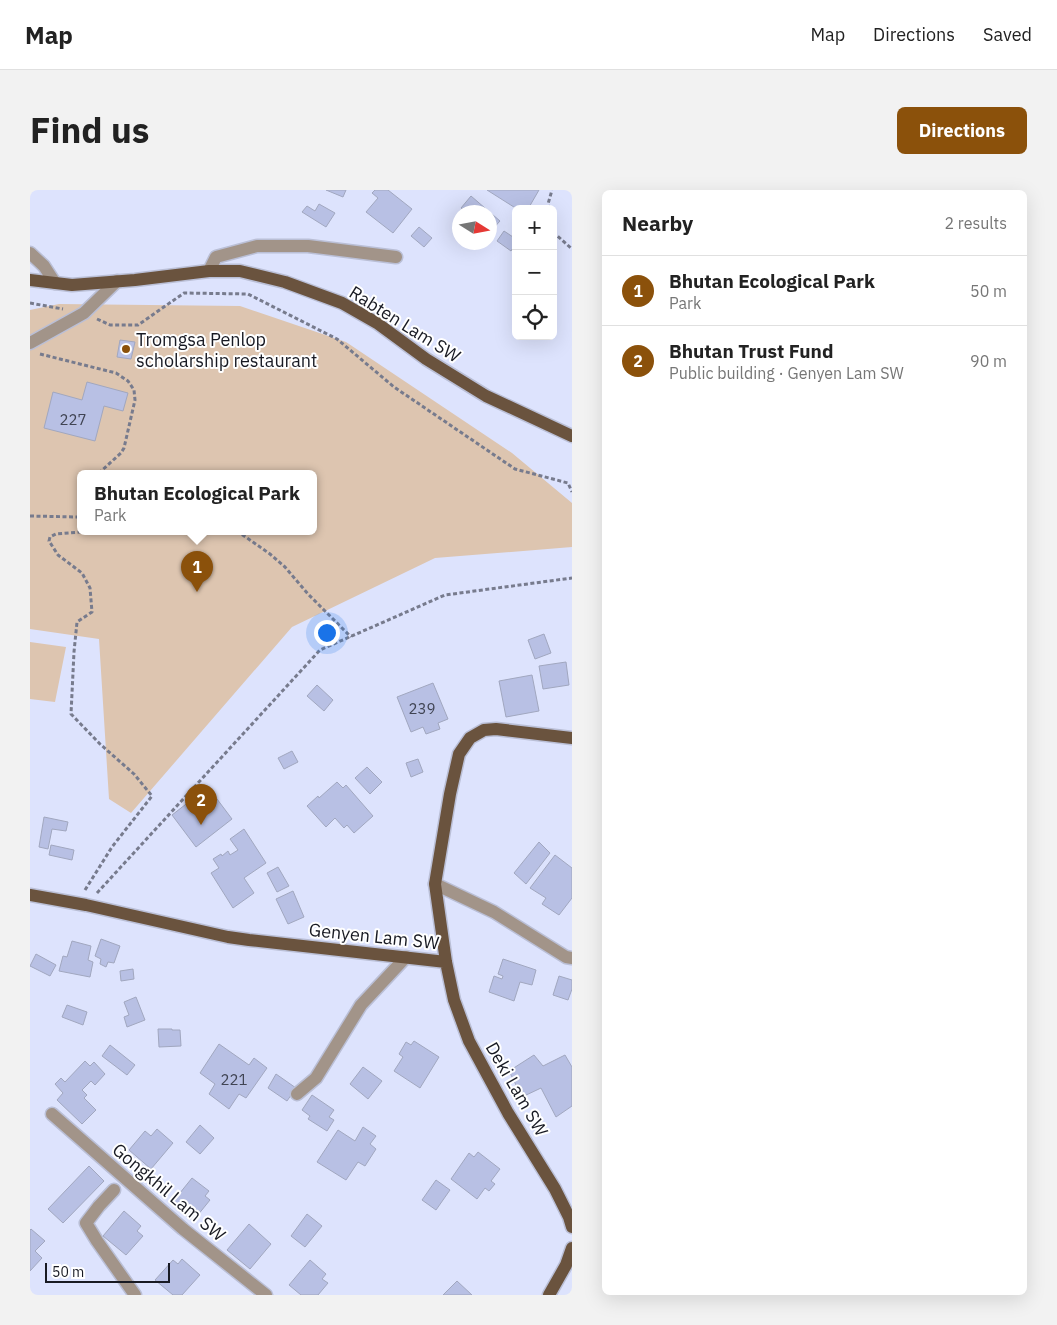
<!DOCTYPE html>
<html lang="en">
<head>
<meta charset="utf-8">
<style>
  body { margin:0; font-family:"IBM Plex Sans",sans-serif; background:#f2f2f2; color:#222 }
  .controls { position:absolute; right:15px; top:15px; display:grid; overflow:hidden; border-radius:8px; box-shadow:0 5px 20px #0002 }
  .controls button { width:45px; height:45px; display:grid; place-items:center; padding:0; border:0; border-bottom:1px solid #e0e0e0; background:#fff; color:#222; font:25px sans-serif }
  .compass { position:absolute; left:422px; top:15px; width:45px; height:45px; border-radius:50%; background:#fff; box-shadow:0 5px 20px #0002; rotate:101deg }
  .scale { position:absolute; left:15px; bottom:12px; width:125px; box-sizing:border-box; padding-left:5px; border:2px solid #181a23; border-top:0; font-size:14px; line-height:18px; white-space:nowrap; color:#181a23; -webkit-text-stroke:4px #fff; paint-order:stroke }
  .you { position:absolute; left:296px; top:442px; width:18px; height:18px; margin:-12px; border:4px solid #fff; border-radius:50%; background:#1a73e8; box-shadow:0 0 0 8px #1a73e833 }
  .badge { display:grid; place-items:center; width:32px; height:32px; border-radius:50%; background:#8b510b; color:#fff; font-size:16px; font-weight:700 }
  .pin { position:absolute; translate:-50% -41px; filter:drop-shadow(0 1px 2px #0008) }
  .pin::after { content:''; position:absolute; top:26px; width:18px; height:15px; background:inherit; clip-path:polygon(0 0,100% 0,50% 100%) }
  .popup { position:absolute; left:47px; top:280px; width:240px; height:65px; box-sizing:border-box; display:grid; place-content:center; border-radius:8px; background:#fff; filter:drop-shadow(0 1px 4px #0005); font-size:16px; white-space:nowrap; color:#767676 }
  .popup b { font-size:19px; color:#222 }
  .popup::after { content:''; position:absolute; left:50%; top:100%; margin-left:-10px; border:10px solid transparent; border-top-color:#fff }
  .list { margin:0; padding:0; list-style:none }
  h2 { display:flex; justify-content:space-between; align-items:center; height:65px; margin:0; padding:0 20px; font-size:21px }
  h2 small { font-size:16px; font-weight:400; color:#767676 }
  .list li { display:grid; grid-template-columns:32px 1fr auto; gap:15px; align-items:center; box-sizing:border-box; height:70px; padding:0 20px; border-top:1px solid #e0e0e0 }
  .list b { display:block; font-size:19px; white-space:nowrap }
  .list p { margin:0; font-size:16px; white-space:nowrap; color:#767676 }
  .list em { font-size:16px; font-style:normal; color:#767676 }
  .icon { flex:none; width:28px; height:28px; fill:none; stroke:currentColor; stroke-width:2; stroke-linecap:round; stroke-linejoin:round }
  .map { position:relative; flex:none; width:542px; height:1105px; overflow:hidden; border-radius:8px }
  header { display:flex; align-items:center; gap:30px; box-sizing:border-box; height:70px; padding:0 25px; background:#fff; border-bottom:1px solid #e0e0e0 }
  header strong { font-size:24px }
  nav { display:flex; gap:28px; margin-inline-start:auto; font-size:18px }
  .intro { display:flex; align-items:center; justify-content:space-between; box-sizing:border-box; height:120px; padding:0 30px }
  h1 { margin:0; font-size:35px }
  .button { padding:12px 22px; border-radius:8px; background:#8b510b; color:#fff; font-size:18px; font-weight:700 }
  main { display:flex; gap:30px; padding:0 30px }
  aside { flex:1; background:#fff; border-radius:8px; box-shadow:0 5px 20px #0002 }
  .map>svg:first-child { display:block }
</style>
</head>
<body>
<header>
<strong>Map</strong>
<nav><a>Map</a><a>Directions</a><a>Saved</a></nav>
</header>
<div class="intro"><h1>Find us</h1><a class="button">Directions</a></div>
<main>
<div class="map">
<svg width="542" height="1105" viewBox="0 0 542 1105">
  <rect width="100%" height="100%" fill="#dde3fd"/>
  <path fill="#ddc5b0" fill-rule="evenodd" d="M29,114L210,116L316,152L482,263L542,313V357L405,368L262,437L101,623L79,609L69,449L0,439V120ZM51,283H283V341H51Z
    M0,452L36,457L25,512L0,509Z"/>
  <path fill="#b8c0e4" stroke="#a1a7bf" d="M296,0H316L313,7Z
    M345,0H358L382,19L363,43L336,22L348,8L342,3Z
    M457,0H509L498,19H487Z
    M441,6L470,31L460,42V22H437L431,18Z
    M289,14L305,23L296,37L272,22L277,16L285,21Z
    M389,37L402,48L394,57L381,46Z
    M474,41L486,49V53L481,61L467,51Z
    M90,150L105,152L101,169L87,167Z
    M57,192L98,203L93,221L74,216L65,251L14,238L23,202L52,210Z
    M514,444L521,463L505,469L498,450Z
    M536,472L539,495L513,499L509,476Z
    M502,485L509,521L476,527L469,491Z
    M403,493L418,529L408,533L410,539L396,544L393,537L381,542L367,507Z
    M287,495L303,510L294,521L277,506Z
    M262,561L268,572L254,579L248,568Z
    M388,569L393,582L381,587L376,573Z
    M337,577L352,592L340,604L325,588Z
    M307,592L313,598L316,595L343,626L324,643L317,635L314,638L305,628L296,637L277,616L288,606L289,608Z
    M178,597L202,629L166,657L142,625Z
    M14,627L38,632L36,641L22,639L18,659L9,657Z
    M214,639L236,673L214,688L224,703L203,718L181,683L189,678L183,669L191,664L192,666L198,661L200,665L208,660L200,649Z
    M509,652L520,663L496,694L484,683Z
    M21,655L44,660L42,670L19,665Z
    M525,665L542,678V708L529,725L512,714L516,708L500,698Z
    M248,677L259,696L247,702L237,683Z
    M263,701L274,727L258,734L246,709Z
    M71,749L90,756L84,773L78,772L76,777L70,774L71,769L65,766Z
    M42,751L61,756L58,770L63,772L60,787L29,781L33,766L37,767Z
    M6,764L26,775L20,786L0,776Z
    M473,769L506,780L502,795L490,792L484,811L459,802L464,786L472,789L473,786L468,784Z
    M103,779L104,789L91,791L90,781Z
    M529,786L542,790V799L538,810L523,805Z
    M106,807L115,830L97,837L94,827L99,825L94,812Z
    M37,815L57,822L53,835L32,827Z
    M128,839H142V840H150L151,856L129,857Z
    M384,851L409,867L390,898L364,881L373,867L369,864L376,852L381,855Z
    M189,854L219,875L224,868L237,878L216,908L209,904L199,919L179,904L185,894L170,883Z
    M80,855L105,875L97,885L72,866Z
    M504,865L513,876L535,865L542,877V916L526,927L511,898L492,907L479,881Z
    M55,871L60,876L64,872L75,884L65,895L61,891L52,900L57,905L54,908L66,920L52,934L27,910L33,903L25,894L31,888L35,892Z
    M333,877L352,891L338,909L320,894Z
    M246,884L266,898L257,911L238,898Z
    M282,905L304,920L299,927L304,930L297,941L278,929L280,926L272,920Z
    M170,935L184,948L170,964L156,952Z
    M333,937L346,946L340,954L346,959L335,976L328,972L316,990L287,972L308,940L325,951Z
    M127,939L143,953L121,979L99,960L115,941L121,946Z
    M448,962L470,979L461,991L465,994L459,1001L455,998L447,1009L421,989L439,963L444,967Z
    M59,976L74,991L33,1033L18,1019Z
    M162,988L179,1001L175,1006L180,1010L163,1031L141,1014Z
    M406,990L420,1000L406,1020L392,1010Z
    M94,1021L111,1036L107,1041L113,1046L96,1065L73,1046Z
    M277,1024L292,1036L275,1057L261,1046Z
    M219,1034L241,1054L220,1079L197,1060Z
    M1,1039L15,1051L5,1061L12,1068L0,1081V1040Z
    M152,1069L170,1085L152,1105H143L125,1090L143,1070L148,1074Z
    M280,1070L296,1084L292,1089L298,1093L288,1105H271L259,1095Z
    M427,1091L442,1105H413Z"/>
  <g fill="none" stroke-linecap="round" stroke-linejoin="round">
    <g stroke="#babfd6" stroke-width="15">
      <path id="minor" d="M0,63L14,76L25,93
        M179,81L186,67L227,56H278L366,67
        M0,153L54,123L87,91
        M405,694L464,722L536,767L542,768
        M267,904L286,888L331,815L376,767
        M22,924L153,1039L236,1105
        M84,1000L69,1016L56,1033L67,1051L105,1105"/>
    </g>
    <g stroke="#babfd6" stroke-width="15">
      <path id="major" d="M0,90L42,95L105,90L179,81H210L255,92L312,113L347,133L396,169L456,206L542,246
        M542,548L466,539L454,540L440,548L429,564L420,604L405,694L416,772L424,810L439,851L478,923L525,999L539,1027L542,1037
        M0,705L56,715L198,747L219,750L416,772
        M519,1105L536,1075L542,1058"/>
    </g>
    <path stroke="#777b8d" stroke-width="3" stroke-dasharray="4 2.5" stroke-linecap="butt" d="M519,19L518,14L522,0
      M523,42L542,59
      M0,113L33,119
      M67,129L80,135H108L154,103L218,104L307,149L364,197L485,279L538,293L542,302
      M10,164L86,183L98,191L104,200L105,210L94,258L91,263L69,283
      M0,326L48,327L51,326
      M60,341H122
      M167,341L210,343L240,364L255,377L278,404L321,447
      M55,700L82,657L122,606L104,584L70,554L41,524L44,462L47,432L62,422L60,398L52,383L28,365L19,351L20,347L26,344L62,341
      M67,703L290,460L415,405L542,388"/>
    <use href="#minor" stroke="#a29489" stroke-width="12"/>
    <use href="#major" stroke="#6a533e" stroke-width="12"/>
  </g>
  <circle fill="#8b510b" stroke="#fff" stroke-width="2" cx="96" cy="159" r="5"/>
  <g text-anchor="middle" dominant-baseline="central" stroke-width="4" stroke-linejoin="round" paint-order="stroke">
    <g font-size="15" fill="#404453">
      <text x="43" y="229">227</text>
      <text x="392" y="518">239</text>
      <text x="204" y="889">221</text>
    </g>
    <g font-size="18" fill="#181a23" stroke="#fff">
      <text transform="translate(375 134) rotate(32)">Rabten Lam SW</text>
      <text transform="translate(344 746) rotate(6)">Genyen Lam SW</text>
      <text transform="translate(487 899) rotate(60)">Deki Lam SW</text>
      <text transform="translate(139 1002) rotate(40)">Gongkhil Lam SW</text>
    </g>
    <g font-size="18" fill="#181a23" stroke="#fff" text-anchor="start">
      <text x="106" y="149">Tromgsa Penlop<tspan x="106" dy="21">scholarship restaurant</tspan></text>
    </g>
  </g>
</svg>
<div class="controls">
<button>+</button>
<button>−</button>
<button><svg class="icon" aria-label="locate" viewBox="0 0 24 24"><circle cx="12" cy="12" r="6"/><path d="M12 2v4M12 18v4M2 12h4M18 12h4"/></svg></button>
</div>
<svg class="compass" viewBox="-18 -18 36 36"><path d="M0-13l5 13h-10z" fill="#e53935"/><path d="M0 13l5-13h-10z" fill="#767676"/></svg>
<div class="scale">50 m</div>
<div class="you"></div>
<div class="pin badge" style="left:167px;top:402px">1</div>
<div class="popup"><b>Bhutan Ecological Park</b>Park</div>
<div class="pin badge" style="left:171px;top:635px">2</div>
</div>
<aside>
<h2>Nearby<small>2 results</small></h2>
<ul class="list">
<li><span class="badge">1</span><div><b>Bhutan Ecological Park</b><p>Park</p></div><em>50 m</em></li>
<li><span class="badge">2</span><div><b>Bhutan Trust Fund</b><p>Public building · Genyen Lam SW</p></div><em>90 m</em></li>
</ul>
</aside>
</main>
</body>
</html>
